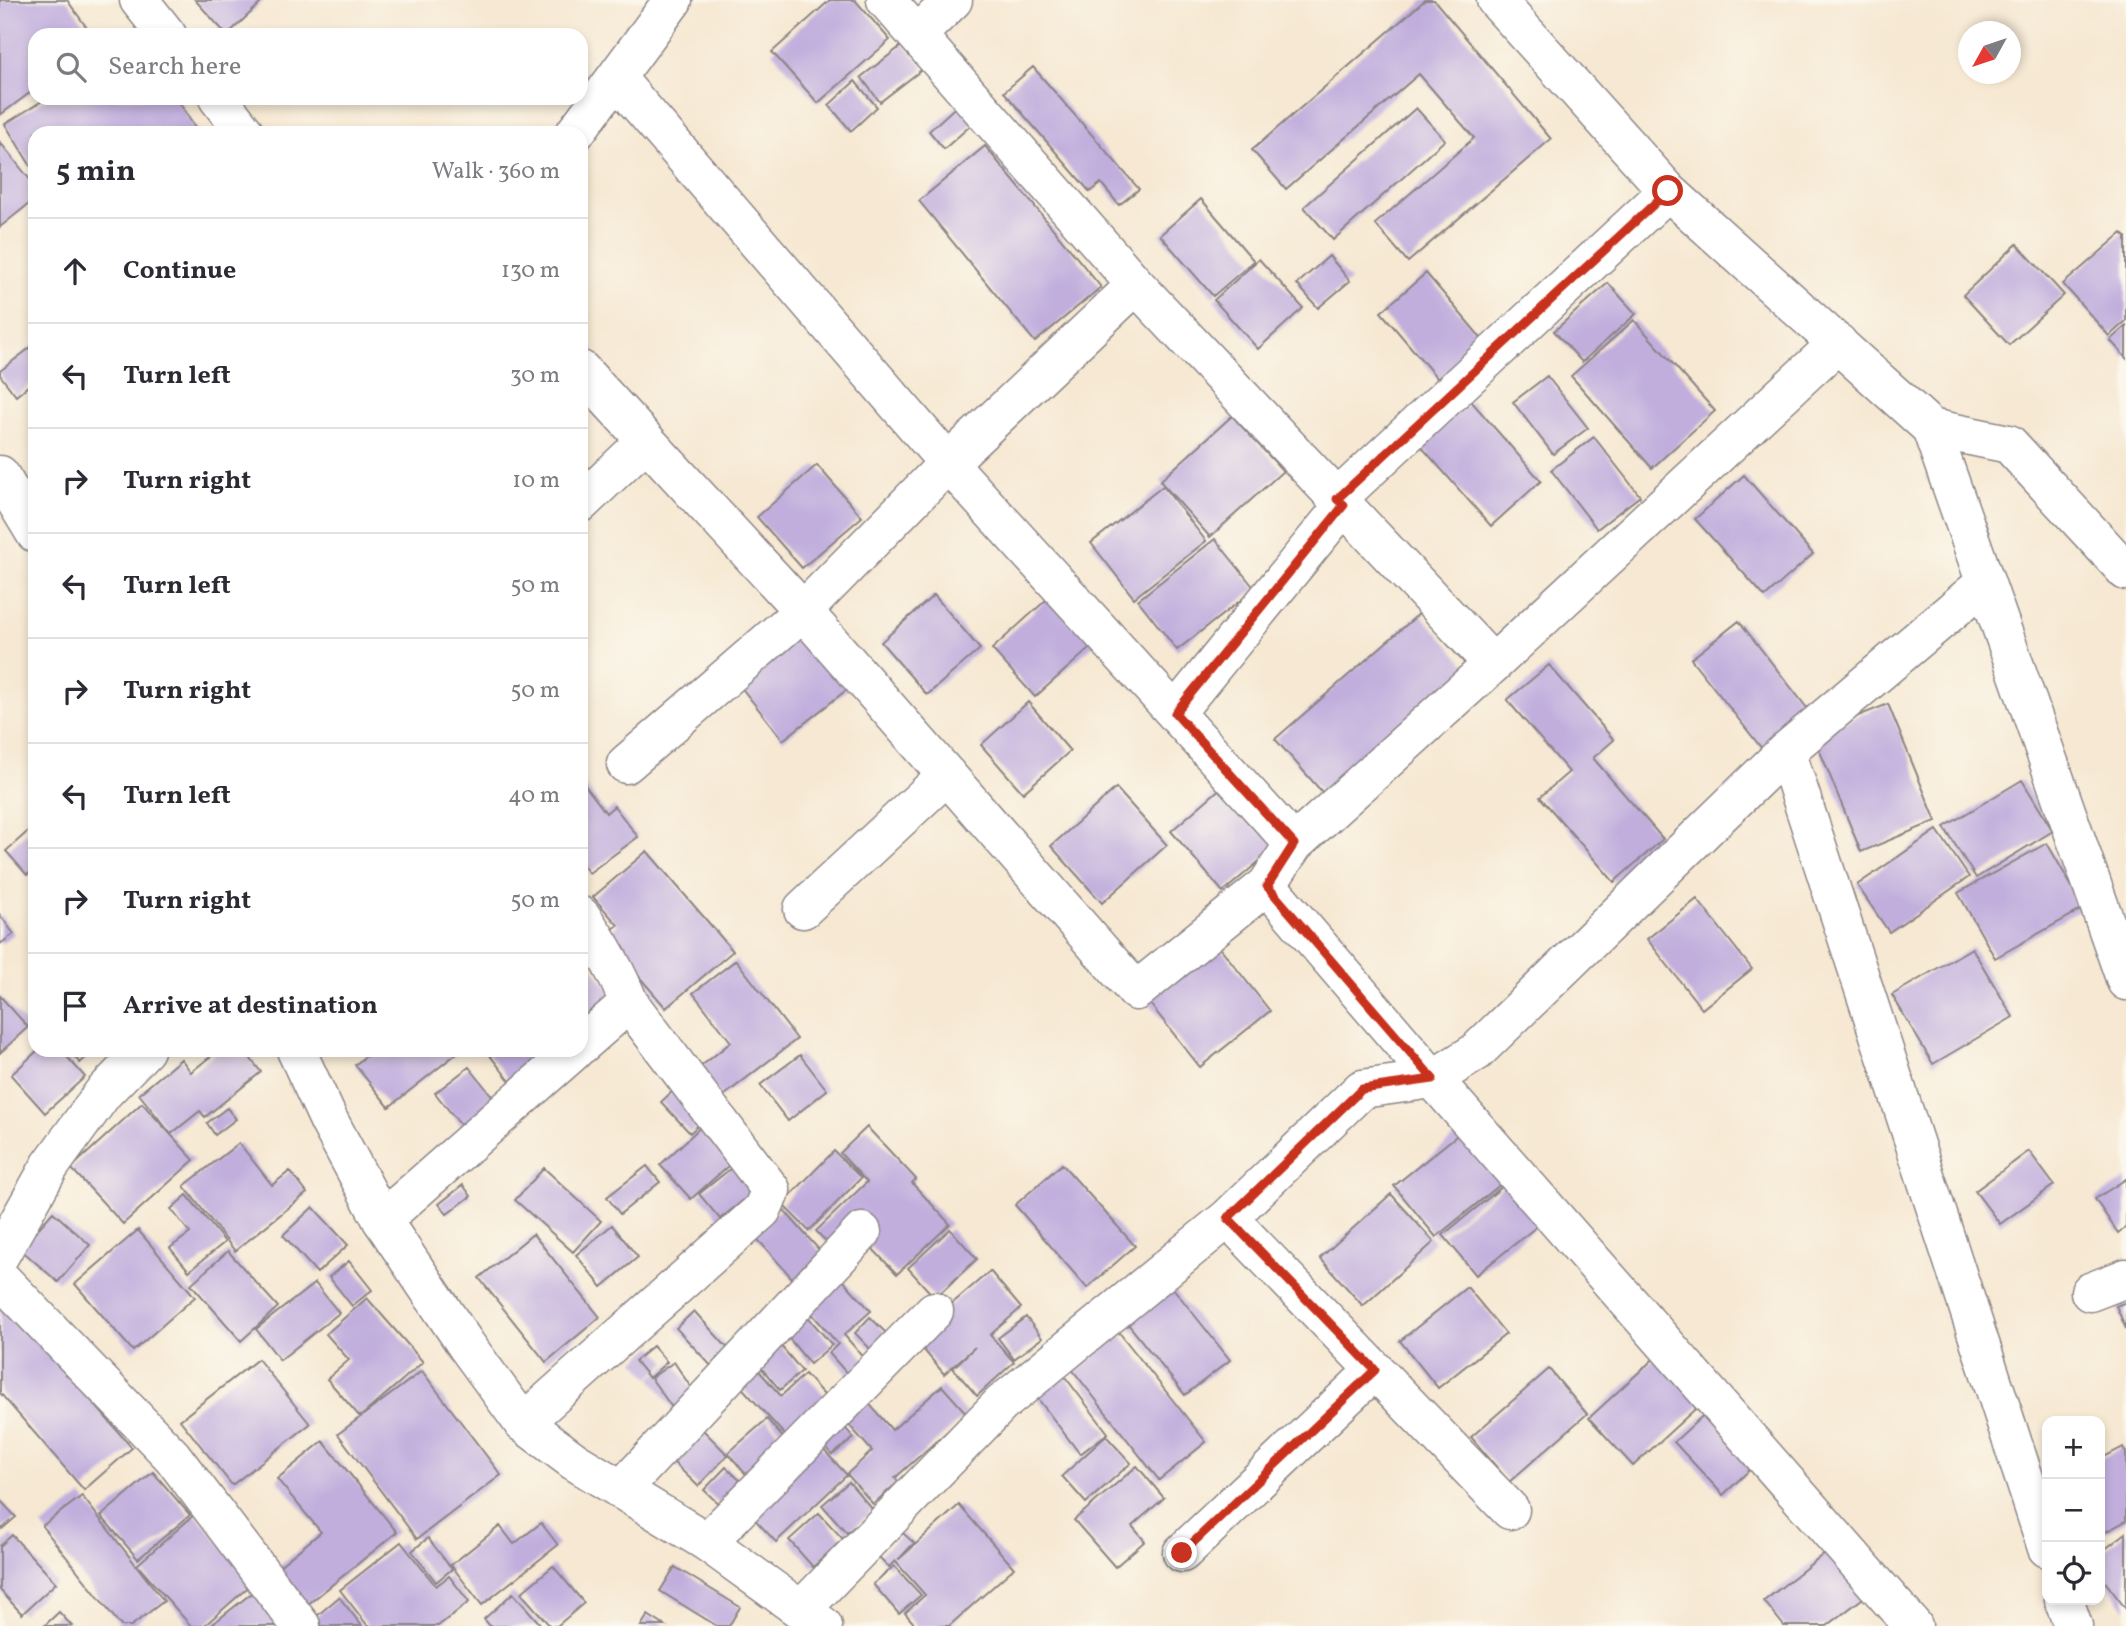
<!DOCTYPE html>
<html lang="en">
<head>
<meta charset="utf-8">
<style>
  body { margin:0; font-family:Vollkorn,serif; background:#f7f7f7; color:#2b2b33 }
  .controls { position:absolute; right:21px; bottom:21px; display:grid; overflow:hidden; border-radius:14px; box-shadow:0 4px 10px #0003 }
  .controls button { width:63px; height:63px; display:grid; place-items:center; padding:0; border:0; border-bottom:2px solid #e1e1e2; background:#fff; color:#2b2b33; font:35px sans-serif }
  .compass { position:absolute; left:1958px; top:21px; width:63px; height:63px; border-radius:50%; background:#fff; box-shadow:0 4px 10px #0003; rotate:230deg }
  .stop { position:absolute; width:21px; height:21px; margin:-16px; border:5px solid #c8321e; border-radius:50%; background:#fff }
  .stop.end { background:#c8321e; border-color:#fff; box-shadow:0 2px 7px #0008 }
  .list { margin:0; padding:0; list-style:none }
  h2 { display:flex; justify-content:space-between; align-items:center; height:91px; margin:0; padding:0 28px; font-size:30px }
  h2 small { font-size:23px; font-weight:400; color:#7c7c81 }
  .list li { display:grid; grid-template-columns:46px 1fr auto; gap:21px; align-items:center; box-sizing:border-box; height:105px; padding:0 28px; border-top:2px solid #e1e1e2 }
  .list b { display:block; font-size:26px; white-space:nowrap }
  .list em { font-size:23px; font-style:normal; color:#7c7c81 }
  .icon { flex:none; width:38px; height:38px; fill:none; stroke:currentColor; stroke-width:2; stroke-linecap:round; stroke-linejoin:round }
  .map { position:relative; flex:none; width:2126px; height:1626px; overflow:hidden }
  .search { position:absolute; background:#fff; box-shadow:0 4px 10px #0003; left:28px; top:28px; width:560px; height:77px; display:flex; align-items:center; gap:18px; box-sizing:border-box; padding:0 24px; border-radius:21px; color:#7c7c81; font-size:26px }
  .panel { position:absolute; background:#fff; box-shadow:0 4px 10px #0003; left:28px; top:126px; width:560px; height:931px; border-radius:21px }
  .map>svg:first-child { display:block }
</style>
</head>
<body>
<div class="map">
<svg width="2126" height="1626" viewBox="0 0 2126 1626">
  <rect width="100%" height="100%" fill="#fbf7ec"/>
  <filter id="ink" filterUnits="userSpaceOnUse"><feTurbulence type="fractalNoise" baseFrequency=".0143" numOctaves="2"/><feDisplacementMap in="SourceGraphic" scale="14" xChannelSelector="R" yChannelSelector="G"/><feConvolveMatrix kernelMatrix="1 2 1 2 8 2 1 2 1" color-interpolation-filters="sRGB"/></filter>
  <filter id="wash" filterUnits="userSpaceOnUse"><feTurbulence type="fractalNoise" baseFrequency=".00686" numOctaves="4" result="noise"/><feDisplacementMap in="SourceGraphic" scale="28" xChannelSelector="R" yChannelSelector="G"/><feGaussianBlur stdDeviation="1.57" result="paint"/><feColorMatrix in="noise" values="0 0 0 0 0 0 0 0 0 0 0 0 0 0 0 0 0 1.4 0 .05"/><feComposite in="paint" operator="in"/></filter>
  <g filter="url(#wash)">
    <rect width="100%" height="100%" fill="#f6e8d2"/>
    <g id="blocks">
      <path fill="#c1aedd" d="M0,0H67L92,35H35V89L0,115Z
        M195,0H264L227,35Z
        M830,0H855L890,40L818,103L772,52Z
        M1425,0H1434L1551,139L1408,262L1375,224L1474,138L1419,74L1286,189L1252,150Z
        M904,44L924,68L880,102L861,77Z
        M1033,67L1139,189L1119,205L1101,183L1090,192L1004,92Z
        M855,81L877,107L851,131L829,105Z
        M47,98H177L198,133H35V173L5,124Z
        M962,101L978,119L944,149L929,131Z
        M1416,108L1445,140L1333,240L1304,207Z
        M0,142L35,186V199L0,227Z
        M985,146L1101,287L1035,342L919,201Z
        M1201,199L1254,261L1213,296L1160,235Z
        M2122,233L2126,237V321L2109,336L2063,284Z
        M2017,244L2064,295L2009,345L1963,295Z
        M1329,256L1350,281L1318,308L1297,284Z
        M1259,259L1303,308L1258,349L1214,300Z
        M1426,273L1487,345L1442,384L1381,312Z
        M1608,283L1636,314L1582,362L1554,331Z
        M1634,320L1715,411L1652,468L1571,376Z
        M2126,326V358L2110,340Z
        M35,344V380L16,396L0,375V371Z
        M1547,376L1588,428L1553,454L1513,402Z
        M1471,401L1541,481L1491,526L1420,445Z
        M1232,416L1283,471L1210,537L1160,481Z
        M1594,437L1640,496L1597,529L1551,470Z
        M817,465L862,517L802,568L757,517Z
        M1744,475L1813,554L1765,597L1695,519Z
        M1163,486L1206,541L1134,598L1091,543Z
        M1215,539L1255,589L1177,650L1138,600Z
        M1055,592L1098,641L1035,697L992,649Z
        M934,595L980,649L927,695L881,642Z
        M1420,613L1468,667L1323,793L1275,739Z
        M1739,621L1814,717L1767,755L1691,659Z
        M807,624L854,684L783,740L736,681Z
        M1549,665L1614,740L1593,758L1663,839L1614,882L1540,797L1569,772L1507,700Z
        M1028,702L1070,751L1023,793L981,745Z
        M1888,704L1936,821L1861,852L1813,734Z
        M581,780L606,813L614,806L638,837L589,873L581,863Z
        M1230,780L1283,841L1223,892L1171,831Z
        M2022,780L2053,831L1976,878L1944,827Z
        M1116,788L1167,845L1102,903L1051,846Z
        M35,825V868L27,875L6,851Z
        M1937,830L1969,877L1889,932L1857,885Z
        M2047,843L2084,908L1995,958L1958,893Z
        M647,851L733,951L666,1008L604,936L618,925L593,897Z
        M1697,899L1752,969L1702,1009L1647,939Z
        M0,915L14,934L0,944Z
        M1218,945L1270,1011L1200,1067L1147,1000Z
        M1972,948L2013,1017L1933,1064L1892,995Z
        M736,960L797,1039L722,1097L699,1068L731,1042L693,993Z
        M589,963L616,997L581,1026V970Z
        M0,996L28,1027L0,1053Z
        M38,1050H61L85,1077L45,1113L11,1075Z
        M68,1050H94L80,1063Z
        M219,1050H244L261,1072L205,1117L200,1111L171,1134L139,1094L181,1059L191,1072Z
        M373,1050H461L389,1107L355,1065Z
        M491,1050H531L538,1059L510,1081L488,1053Z
        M800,1055L827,1090L788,1121L760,1085Z
        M469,1067L504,1111L471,1138L435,1093Z
        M677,1087L706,1118L690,1133L661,1102Z
        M142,1103L194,1160L123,1224L71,1168Z
        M227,1108L236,1119L215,1135L207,1123Z
        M705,1123L737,1158L691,1199L660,1165Z
        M1470,1125L1512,1175L1436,1237L1394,1186Z
        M867,1127L916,1179L912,1183L950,1224L897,1274L863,1239L835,1251L816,1231L867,1182L840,1153Z
        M239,1143L272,1185L290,1171L307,1193L235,1251L184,1186Z
        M834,1151L861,1178L809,1231L782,1204Z
        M2029,1151L2054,1185L2000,1224L1975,1191Z
        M740,1161L761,1186L720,1219L699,1194Z
        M1062,1164L1135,1246L1087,1288L1015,1205Z
        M647,1166L660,1182L620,1214L607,1197Z
        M544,1168L601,1221L573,1252L515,1200Z
        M1513,1178L1546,1219L1476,1275L1443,1235Z
        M2126,1179V1227L2118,1233L2095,1199Z
        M463,1185L471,1196L447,1214L439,1204Z
        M1391,1194L1434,1242L1363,1306L1320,1258Z
        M187,1195L225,1242L189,1271L170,1248L190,1233L171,1209Z
        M313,1207L348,1245L317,1273L283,1235Z
        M782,1208L829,1261L800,1287L752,1233Z
        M53,1212L90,1245L58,1282L20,1249Z
        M612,1225L638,1257L602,1287L576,1255Z
        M950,1229L977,1259L935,1298L908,1268Z
        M138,1230L195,1297L133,1351L75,1284Z
        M533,1234L600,1317L546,1362L479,1278Z
        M228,1251L278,1307L241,1341L191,1284Z
        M349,1261L372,1290L352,1306L329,1277Z
        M990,1271L1021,1308L990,1335L1014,1362L977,1396L953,1368L975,1347L944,1374L913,1337Z
        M841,1278L871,1311L844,1335L868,1362L850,1377L829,1353L838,1344L807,1308Z
        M315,1283L339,1313L280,1360L256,1329Z
        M1467,1287L1506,1334L1438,1388L1400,1341Z
        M1173,1288L1230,1360L1185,1395L1128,1324Z
        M367,1298L423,1362L360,1417L327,1379L349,1360L326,1334Z
        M5,1300L132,1448L84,1490L0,1393V1304Z
        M2126,1302V1329L2116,1306Z
        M694,1311L733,1354L715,1370L676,1328Z
        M808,1317L832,1345L810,1364L787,1336Z
        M870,1317L894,1341L878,1357L855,1333Z
        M1026,1317L1042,1338L1014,1359L998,1338Z
        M1118,1331L1206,1442L1159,1480L1071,1368Z
        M775,1339L802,1371L780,1390L753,1358Z
        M653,1346L667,1362L649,1378L635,1361Z
        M1661,1352L1705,1400L1633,1466L1589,1418Z
        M258,1359L310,1424L232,1485L180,1420Z
        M674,1362L698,1398L676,1413L651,1378Z
        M753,1364L781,1396L805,1374L834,1406L793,1444L735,1380Z
        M1059,1369L1108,1433L1080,1454L1032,1391Z
        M1549,1369L1587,1414L1509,1482L1471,1437Z
        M422,1371L501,1475L417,1539L338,1434Z
        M942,1386L967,1414L895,1478L898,1482L873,1504L847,1474L872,1451L843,1418L865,1399L892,1430Z
        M1709,1410L1757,1463L1723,1495L1674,1442Z
        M767,1419L795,1452L755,1485L728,1453Z
        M840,1422L854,1438L832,1455L819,1439Z
        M698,1425L728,1455L698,1486L667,1456Z
        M1106,1436L1131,1463L1086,1503L1062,1476Z
        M323,1441L397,1532L307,1605L277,1568L321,1532L277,1479Z
        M818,1444L847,1475L776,1542L746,1510Z
        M2123,1447L2126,1453V1521L2100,1535V1459Z
        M1137,1466L1164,1498L1132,1526L1145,1541L1115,1567L1074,1520Z
        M726,1467L747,1487L725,1510L704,1490Z
        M153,1472L190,1515L138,1559L101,1516Z
        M849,1482L873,1510L847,1533L822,1505Z
        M82,1496L164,1601L131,1626H121L42,1526Z
        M0,1500L16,1517L2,1529L0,1526Z
        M959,1505L1014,1568L949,1626H916L905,1613L925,1595L895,1561L889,1567L878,1556L903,1533L914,1543L898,1560Z
        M819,1513L843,1539L813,1567L789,1540Z
        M195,1514L254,1582L204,1626H191L137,1565Z
        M541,1523L558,1545L482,1605L451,1565L500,1526L514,1544Z
        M2126,1533V1609L2100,1575V1553Z
        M12,1535L56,1583L22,1614L0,1590V1546Z
        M428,1538L452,1569L436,1582L412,1551Z
        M401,1542L436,1586L449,1576L469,1602L438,1626H368L340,1590Z
        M1839,1542L1876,1588L1827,1626H1784L1764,1601Z
        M553,1566L584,1603L557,1626H550L521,1593Z
        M894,1566L921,1595L899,1614L873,1584Z
        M675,1567L740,1607L729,1626H717L660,1591Z
        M257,1589L287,1626H210Z
        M513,1593L542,1626H490L484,1619Z
        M339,1597L362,1626H317L312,1620Z
        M59,1612L72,1626H44Z
        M648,1615L665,1626H641Z"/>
    </g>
  </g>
  <g filter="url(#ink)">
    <use href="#blocks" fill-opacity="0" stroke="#8c8586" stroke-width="2"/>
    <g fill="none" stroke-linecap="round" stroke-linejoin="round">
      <g stroke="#8c8586" stroke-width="41">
        <path id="minor" d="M139,0L167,35
          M886,0L1136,285L1493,664
          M1496,0L1668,191L1931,428L2126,981
          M917,35L953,0
          M218,98L245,133
          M575,133L673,0
          M1136,285L948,463L1294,844L1493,664L1838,343
          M581,370L803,611L948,463L617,79
          M1931,428L2009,444L2126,571
          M1337,499L1668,191
          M581,503L646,441
          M1175,713L1344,505
          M1786,751L2047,1548
          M626,764L803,611L1136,991L1267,885
          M1294,844L1267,885L1433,1079L1913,1626
          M803,909L947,775
          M581,916C600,943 617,972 629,1003L581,1045
          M1228,1218L1510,1510
          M382,1220L575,1050
          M0,1255L50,1166L103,1093L145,1050
          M0,1278L172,1456L301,1626
          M2090,1292L2126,1278
          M523,1423L762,1210L771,1190L629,1003
          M621,1490L862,1232
          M707,1542L934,1311
          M1182,1553L1375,1370
          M2064,1600L2073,1626
          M801,1610L1001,1404L1228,1218L1362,1089L1433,1079L1476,1052L1786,751L1985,583"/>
      </g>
      <g stroke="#8c8586" stroke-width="41">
        <path id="major" d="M0,475L35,533
          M296,1050L329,1121L382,1220L466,1345L523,1423L574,1461L707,1542L823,1626"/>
      </g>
      <use href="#minor" stroke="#fff" stroke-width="38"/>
      <use href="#major" stroke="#fff" stroke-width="38"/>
    </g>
  </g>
  <g fill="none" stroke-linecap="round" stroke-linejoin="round" filter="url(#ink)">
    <path stroke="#c8321e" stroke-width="9" d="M1182,1553L1375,1370L1228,1218L1362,1089L1433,1079L1267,886L1294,844L1175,713L1344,505L1337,499L1668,191"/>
  </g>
</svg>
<div class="controls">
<button>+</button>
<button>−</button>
<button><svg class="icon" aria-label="locate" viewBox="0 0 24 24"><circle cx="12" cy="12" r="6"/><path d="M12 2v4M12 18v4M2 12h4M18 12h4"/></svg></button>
</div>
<svg class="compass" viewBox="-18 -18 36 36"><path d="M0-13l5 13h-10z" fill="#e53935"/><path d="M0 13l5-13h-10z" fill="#7c7c81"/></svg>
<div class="stop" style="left:1668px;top:191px"></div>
<div class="stop end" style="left:1182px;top:1553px"></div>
<div class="search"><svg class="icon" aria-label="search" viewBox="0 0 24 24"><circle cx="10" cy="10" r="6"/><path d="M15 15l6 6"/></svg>Search here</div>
<section class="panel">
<h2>5 min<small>Walk · 360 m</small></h2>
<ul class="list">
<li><svg class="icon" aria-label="ahead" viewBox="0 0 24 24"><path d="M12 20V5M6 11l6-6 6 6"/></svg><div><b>Continue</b></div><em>130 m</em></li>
<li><svg class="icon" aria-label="left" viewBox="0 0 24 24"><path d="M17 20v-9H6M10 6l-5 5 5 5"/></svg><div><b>Turn left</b></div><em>30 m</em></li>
<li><svg class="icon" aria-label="right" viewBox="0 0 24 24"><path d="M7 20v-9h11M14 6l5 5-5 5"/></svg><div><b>Turn right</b></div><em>10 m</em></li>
<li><svg class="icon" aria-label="left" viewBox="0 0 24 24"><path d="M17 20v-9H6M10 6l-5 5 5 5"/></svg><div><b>Turn left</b></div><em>50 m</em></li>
<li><svg class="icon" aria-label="right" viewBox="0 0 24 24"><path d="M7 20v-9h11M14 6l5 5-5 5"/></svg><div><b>Turn right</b></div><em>50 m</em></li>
<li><svg class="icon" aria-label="left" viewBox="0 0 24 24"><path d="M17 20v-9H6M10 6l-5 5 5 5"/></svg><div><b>Turn left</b></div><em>40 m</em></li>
<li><svg class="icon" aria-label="right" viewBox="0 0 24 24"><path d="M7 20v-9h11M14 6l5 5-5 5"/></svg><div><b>Turn right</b></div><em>50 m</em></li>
<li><svg class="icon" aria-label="arrive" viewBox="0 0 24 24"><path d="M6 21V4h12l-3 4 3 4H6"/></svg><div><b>Arrive at destination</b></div></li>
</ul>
</section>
</div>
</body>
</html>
